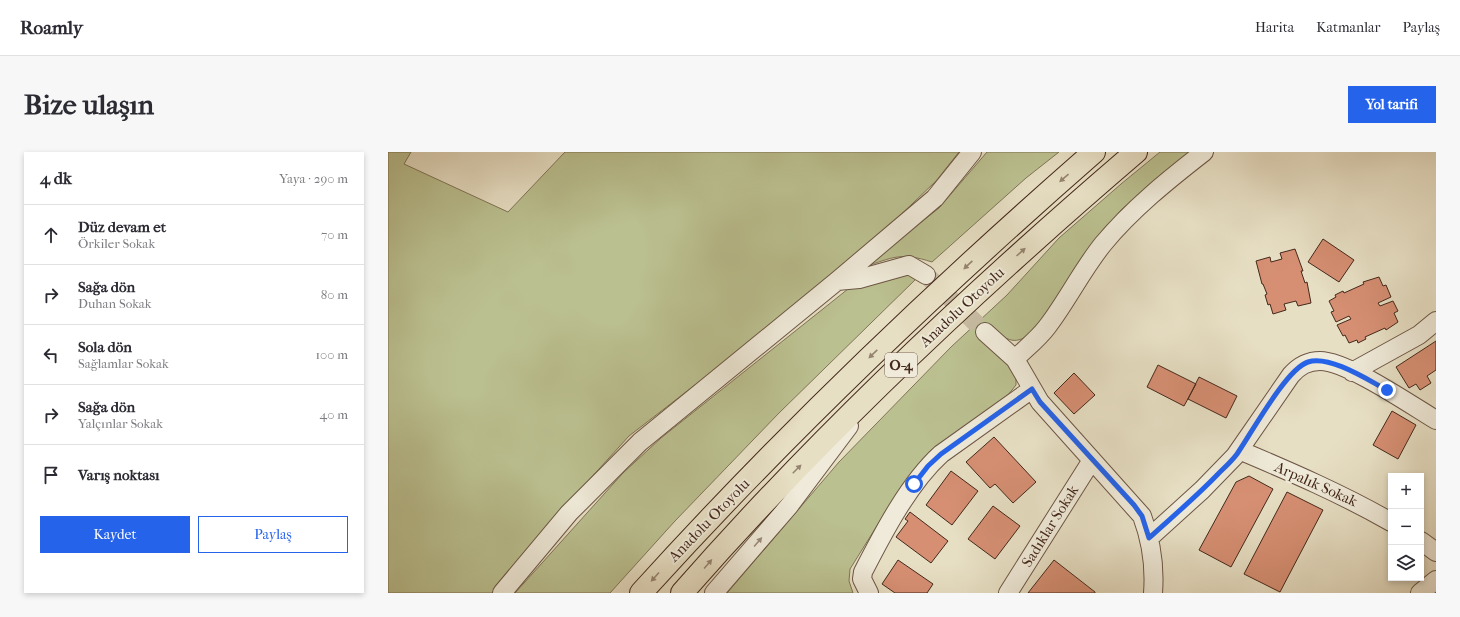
<!DOCTYPE html>
<html lang="tr">
<head>
<meta charset="utf-8">
<style>
  body { margin:0; font-family:"IM FELL French Canon",serif; background:#f7f7f7; color:#2b2b33 }
  .controls { position:absolute; right:12px; bottom:12px; display:grid; overflow:hidden; border-radius:0px; box-shadow:0 2px 6px #0003 }
  .controls button { width:36px; height:36px; display:grid; place-items:center; padding:0; border:0; border-bottom:1px solid #e1e1e2; background:#fff; color:#2b2b33; font:20px sans-serif }
  .stop { position:absolute; width:12px; height:12px; margin:-9px; border:3px solid #2563eb; border-radius:50%; background:#fff }
  .stop.end { background:#2563eb; border-color:#fff; box-shadow:0 1px 4px #0008 }
  .list { margin:0; padding:0; list-style:none }
  h2 { display:flex; justify-content:space-between; align-items:center; height:52px; margin:0; padding:0 16px; font-size:17px }
  h2 small { font-size:13px; font-weight:400; color:#7c7c81 }
  .list li { display:grid; grid-template-columns:26px 1fr auto; gap:12px; align-items:center; box-sizing:border-box; height:60px; padding:0 16px; border-top:1px solid #e1e1e2 }
  .list b { display:block; font-size:15px; white-space:nowrap }
  .list p { margin:0; font-size:13px; white-space:nowrap; color:#7c7c81 }
  .list em { font-size:13px; font-style:normal; color:#7c7c81 }
  .actions { display:flex; gap:8px; padding:12px 16px }
  .actions a { flex:1; padding:9px 0; border:1px solid #2563eb; border-radius:0px; text-align:center; font-size:14px; color:#2563eb }
  .actions .main { background:#2563eb; color:#fff }
  .icon { flex:none; width:22px; height:22px; fill:none; stroke:currentColor; stroke-width:2; stroke-linecap:round; stroke-linejoin:round }
  .map { position:relative; flex:none; width:1048px; height:441px; overflow:hidden; border-radius:0px }
  header { display:flex; align-items:center; gap:24px; box-sizing:border-box; height:56px; padding:0 20px; background:#fff; border-bottom:1px solid #e1e1e2 }
  header strong { font-size:19px }
  nav { display:flex; gap:22px; margin-inline-start:auto; font-size:14px }
  .intro { display:flex; align-items:center; justify-content:space-between; box-sizing:border-box; height:96px; padding:0 24px }
  h1 { margin:0; font-size:28px }
  .button { padding:10px 18px; border-radius:0px; background:#2563eb; color:#fff; font-size:14px; font-weight:700 }
  main { display:flex; gap:24px; padding:0 24px }
  aside { flex:1; background:#fff; border-radius:0px; box-shadow:0 2px 6px #0003 }
  .map>svg:first-child { display:block }
</style>
</head>
<body>
<header>
<strong>Roamly</strong>
<nav><a>Harita</a><a>Katmanlar</a><a>Paylaş</a></nav>
</header>
<div class="intro"><h1>Bize ulaşın</h1><a class="button">Yol tarifi</a></div>
<main>
<aside>
<h2>4 dk<small>Yaya · 290 m</small></h2>
<ul class="list">
<li><svg class="icon" aria-label="ahead" viewBox="0 0 24 24"><path d="M12 20V5M6 11l6-6 6 6"/></svg><div><b>Düz devam et</b><p>Örkiler Sokak</p></div><em>70 m</em></li>
<li><svg class="icon" aria-label="right" viewBox="0 0 24 24"><path d="M7 20v-9h11M14 6l5 5-5 5"/></svg><div><b>Sağa dön</b><p>Duhan Sokak</p></div><em>80 m</em></li>
<li><svg class="icon" aria-label="left" viewBox="0 0 24 24"><path d="M17 20v-9H6M10 6l-5 5 5 5"/></svg><div><b>Sola dön</b><p>Sağlamlar Sokak</p></div><em>100 m</em></li>
<li><svg class="icon" aria-label="right" viewBox="0 0 24 24"><path d="M7 20v-9h11M14 6l5 5-5 5"/></svg><div><b>Sağa dön</b><p>Yalçınlar Sokak</p></div><em>40 m</em></li>
<li><svg class="icon" aria-label="arrive" viewBox="0 0 24 24"><path d="M6 21V4h12l-3 4 3 4H6"/></svg><div><b>Varış noktası</b></div></li>
</ul>
<div class="actions"><a class="main">Kaydet</a><a>Paylaş</a></div>
</aside>
<div class="map">
<svg width="1048" height="441" viewBox="0 0 1048 441">
  <rect width="100%" height="100%" fill="#e7dfc4"/>
  <filter id="stains"><feTurbulence type="fractalNoise" baseFrequency=".005" numOctaves="4"/><feColorMatrix values="0 0 0 0 .2 0 0 0 0 .09 0 0 0 0 .02 0 0 0 .5 -.17"/></filter>
  <radialGradient id="worn" r=".72"><stop offset=".6" stop-color="#630" stop-opacity="0"/><stop offset="1" stop-color="#630" stop-opacity=".3"/></radialGradient>
  <path fill="#bbc090" stroke="#807456" d="M0,0H23L16,12L120,60L177,0H571L548,29L500,75L400,161L241,284L180,351L104,441H0Z
    M599,0H671L638,26L544,110C513,100 506,105 476,115L551,56Z
    M772,0H804L734,57L709,87L646,179C626,195 622,188 601,177L628,223V233L620,243L602,258L542,299L515,332L462,417L461,429L465,441H339L451,310L563,195L619,143L671,86L733,32Z
    M519,120L530,125L391,261L287,369L222,441H127L235,321L273,286L460,137Z"/>
  <path fill="#d68f73" stroke="#44281b" d="M935,87L966,108L951,130L920,110Z
    M907,97L915,119H913L917,131L919,130L923,151L910,154L908,149L896,152L898,158L885,162L882,152L880,153L877,143L879,142L875,132H874L868,109L882,105L883,110L894,107L892,101Z
    M991,125L995,134L998,133L1003,145L990,151L992,154L1005,149L1010,159L1006,161L1010,170L998,178L997,176L977,185L978,187L970,191L969,188L961,191L957,183L955,184L949,173L963,167L961,164L948,170L943,160L946,159L941,149L948,145L947,143L955,139L956,141L976,132L975,130Z
    M1048,189V218L1039,224L1043,231L1032,238L1028,232L1021,236L1008,215Z
    M770,213L808,232L796,254L759,235Z
    M686,221L707,243L686,262L666,241Z
    M811,225L849,244L838,266L800,247Z
    M1004,259L1028,273L1010,307L985,293Z
    M606,285L648,330L625,351L607,332L602,336L578,310Z
    M563,319L590,339L564,373L538,353Z
    M861,324L885,337L843,415L811,398L848,330Z
    M899,340L935,358L892,440L856,422Z
    M605,354L632,374L607,407L580,387Z
    M522,360L560,389L543,411L508,385L520,369L517,367Z
    M510,408L545,432L539,441H507L494,432Z
    M666,408L707,440V441H640Z"/>
  <g fill="none" stroke-linecap="round" stroke-linejoin="round">
    <path stroke="#c6baa2" stroke-width="18" stroke-dasharray="18 9" stroke-linecap="butt" d="M538,123L597,180"/>
    <g stroke="#6d5645" stroke-width="20">
      <path id="minor" d="M449,129L471,127L521,113L538,123
        M597,180L627,207L652,250L754,364C763,388 767,415 765,441
        M627,207C637,197 650,187 659,175C679,149 694,118 715,92C744,57 780,28 816,0
        M964,220L1031,183L1048,169
        M851,298C903,320 954,342 1003,370
        M761,386L814,338L847,304L903,223C911,214 919,209 932,209C959,209 1023,253 1048,268
        M1033,389L1048,400
        M114,441L181,361L252,290L449,129L547,46L584,0
        M326,441L401,354L461,274
        M481,441L474,427L475,420C495,381 521,331 553,302L644,237
        M620,441L704,308
        M1032,441L1048,428"/>
    </g>
    <g stroke="#44281b" stroke-width="24">
      <path id="highway" d="M253,441C394,285 547,139 706,0
        M294,441C433,282 588,137 748,0"/>
    </g>
    <use href="#minor" stroke="#efead9" stroke-width="18"/>
    <use href="#highway" stroke="#e7dfc4" stroke-width="22"/>
  </g>
  <defs><path id="oneway-solid" d="M-6-.8H1V-3.2L6.5 0L1 3.2V.8H-6Z"/></defs>
  <g fill="#968470">
    <use href="#oneway-solid" transform="translate(676 26) rotate(139)"/>
    <use href="#oneway-solid" transform="translate(633 100) rotate(-42)"/>
    <use href="#oneway-solid" transform="translate(580 113) rotate(137)"/>
    <use href="#oneway-solid" transform="translate(485 202) rotate(136)"/>
    <use href="#oneway-solid" transform="translate(409 317) rotate(-45)"/>
    <use href="#oneway-solid" transform="translate(320 412) rotate(-49)"/>
    <use href="#oneway-solid" transform="translate(267 425) rotate(132)"/>
  </g>
  <use fill="#9a897a" href="#oneway-solid" transform="translate(370 390) rotate(-49)"/>
  <g fill="none" stroke-linecap="round" stroke-linejoin="round">
    <path stroke="#2563eb" stroke-width="5" d="M526,332L540,314L553,302L644,237L652,250L746,353L754,364L761,386C784,365 808,345 830,322C836,316 843,310 849,302C863,282 898,217 920,210C942,203 980,228 999,238"/>
  </g>
  <g text-anchor="middle" dominant-baseline="central" stroke-width="4" stroke-linejoin="round" paint-order="stroke">
    <rect fill="#efead9" stroke="#776254" stroke-width="1" x="497" y="201" width="32" height="24" rx="3"/>
    <g font-size="14" font-weight="bold" fill="#44281b">
      <text x="513" y="213">O-4</text>
    </g>
    <g font-size="15" fill="#44281b" stroke="#efead9">
      <text transform="translate(574 155) rotate(-43)">Anadolu Otoyolu</text>
      <text transform="translate(928 332) rotate(24)">Arpalık Sokak</text>
      <text transform="translate(321 368) rotate(-46)">Anadolu Otoyolu</text>
      <text transform="translate(662 374) rotate(-58)">Sadıklar Sokak</text>
    </g>
  </g>
  <rect width="100%" height="100%" filter="url(#stains)"/>
  <rect width="100%" height="100%" fill="url(#worn)"/>
</svg>
<div class="controls">
<button>+</button>
<button>−</button>
<button><svg class="icon" aria-label="layers" viewBox="0 0 24 24"><path d="M12 4l9 5-9 5-9-5zM3 14l9 5 9-5"/></svg></button>
</div>
<div class="stop" style="left:526px;top:332px"></div>
<div class="stop end" style="left:999px;top:238px"></div>
</div>
</main>
</body>
</html>
